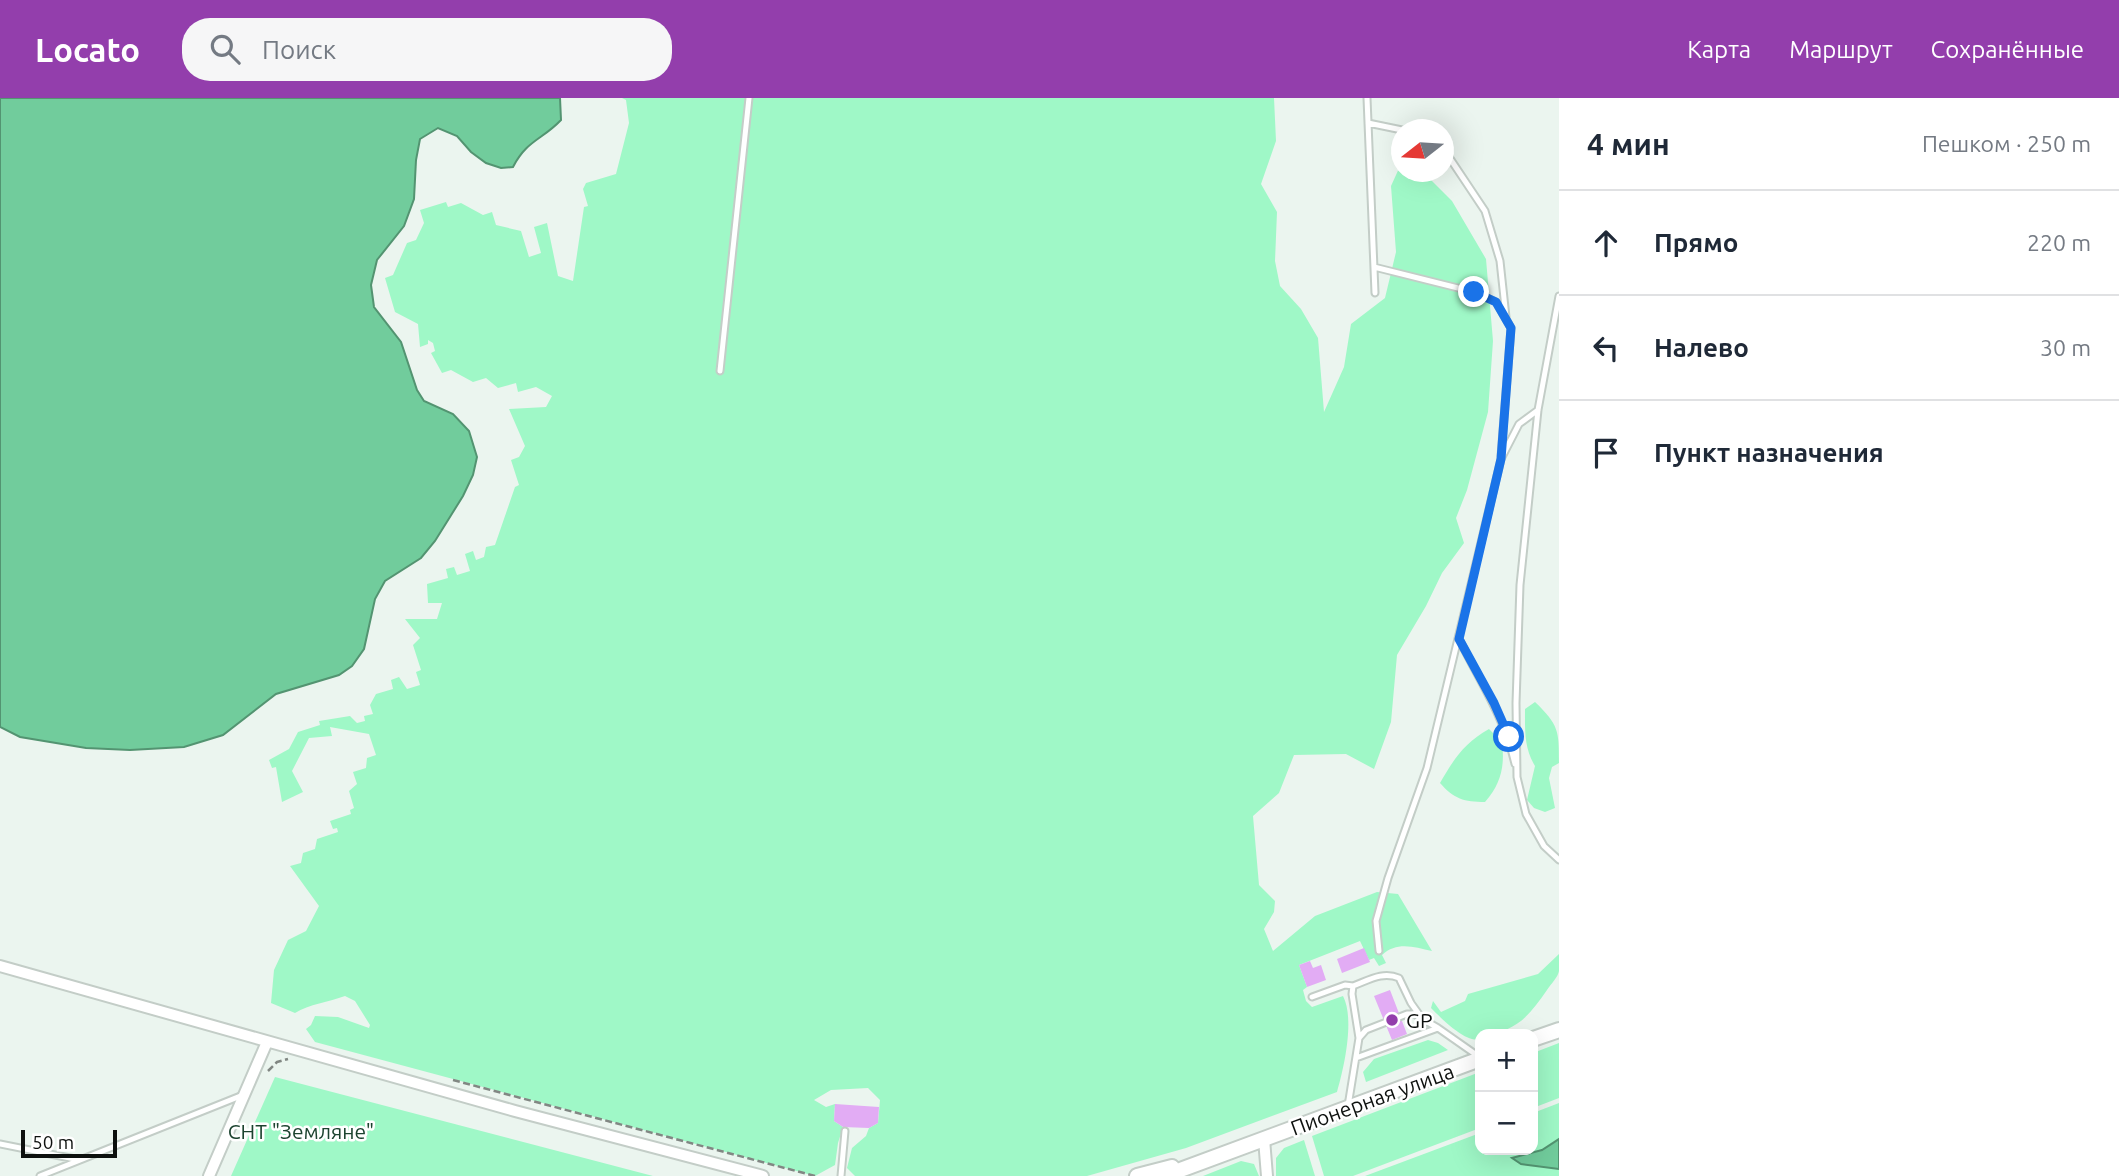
<!DOCTYPE html>
<html lang="ru">
<head>
<meta charset="utf-8">
<style>
  body { margin:0; font-family:Ubuntu,sans-serif; background:#f6f6f7; color:#1f2937 }
  .controls { position:absolute; right:21px; bottom:21px; display:grid; overflow:hidden; border-radius:14px; box-shadow:0 7px 28px #0002 }
  .controls button { width:63px; height:63px; display:grid; place-items:center; padding:0; border:0; border-bottom:2px solid #e0e1e3; background:#fff; color:#1f2937; font:35px sans-serif }
  .compass { position:absolute; left:1391px; top:21px; width:63px; height:63px; border-radius:50%; background:#fff; box-shadow:0 7px 28px #0002; rotate:253deg }
  .scale { position:absolute; left:21px; bottom:18px; width:96px; box-sizing:border-box; padding-left:7px; border:4px solid #0d100e; border-top:0; font-size:19px; line-height:24px; white-space:nowrap; color:#0d100e; -webkit-text-stroke:5px #fff; paint-order:stroke }
  .stop { position:absolute; width:21px; height:21px; margin:-16px; border:5px solid #1a73e8; border-radius:50%; background:#fff }
  .stop.end { background:#1a73e8; border-color:#fff; box-shadow:0 2px 7px #0008 }
  .list { margin:0; padding:0; list-style:none }
  h2 { display:flex; justify-content:space-between; align-items:center; height:91px; margin:0; padding:0 28px; font-size:30px }
  h2 small { font-size:23px; font-weight:400; color:#747a83 }
  .list li { display:grid; grid-template-columns:46px 1fr auto; gap:21px; align-items:center; box-sizing:border-box; height:105px; padding:0 28px; border-top:2px solid #e0e1e3 }
  .list b { display:block; font-size:26px; white-space:nowrap }
  .list em { font-size:23px; font-style:normal; color:#747a83 }
  .icon { flex:none; width:38px; height:38px; fill:none; stroke:currentColor; stroke-width:2; stroke-linecap:round; stroke-linejoin:round }
  .map { position:relative; flex:none; width:1559px; height:1078px; overflow:hidden }
  header { display:flex; align-items:center; gap:42px; box-sizing:border-box; height:98px; padding:0 35px; background:#933eac; color:#fff }
  header strong { font-size:33px }
  nav { display:flex; gap:38px; margin-inline-start:auto; font-size:24px }
  .search { width:490px; height:63px; background:#f6f6f7; display:flex; align-items:center; gap:18px; box-sizing:border-box; padding:0 24px; border-radius:28px; color:#747a83; font-size:26px }
  main { display:flex }
  aside { flex:1; background:#fff }
  .map>svg:first-child { display:block }
</style>
</head>
<body>
<header>
<strong>Locato</strong>
<div class="search"><svg class="icon" aria-label="search" viewBox="0 0 24 24"><circle cx="10" cy="10" r="6"/><path d="M15 15l6 6"/></svg>Поиск</div>
<nav><a>Карта</a><a>Маршрут</a><a>Сохранённые</a></nav>
</header>
<main>
<div class="map">
<svg width="1559" height="1078" viewBox="0 0 1559 1078">
  <rect width="100%" height="100%" fill="#ebf5ef"/>
  <path fill="#9ff8c7" d="M622,0H1274L1276,43L1261,86L1277,114L1275,163L1280,188L1301,211L1318,240L1324,314L1344,269L1351,226L1385,200L1396,154L1391,88L1401,66L1402,74H1423L1452,103L1486,161L1493,243L1488,314L1467,392L1456,420L1464,445L1442,475L1426,508L1397,557L1391,624L1374,671L1346,656L1294,657L1279,695L1253,718L1259,787L1275,803L1274,814L1264,831L1273,853L1315,818L1377,794L1398,796L1432,853C1414,849 1397,843 1382,857L1386,865L1379,868L1374,860L1369,862L1360,843L1299,867L1307,889L1303,892L1306,903L1312,909L1343,898C1355,921 1344,970 1337,994L1186,1050L1087,1078H855L847,1070L852,1050L866,1038L869,1030L878,1025L880,1002L868,990L831,992L814,1002L826,1009L835,1006L834,1023L843,1029L838,1045L835,1067L815,1078L315,944L306,931L311,927L315,918L338,919L369,930L370,927L355,903L345,898C329,904 309,906 295,915L271,905L274,872L288,842L306,833L319,808L290,768L301,765L303,755L315,751L317,741L338,734L337,730L333,731L330,723L351,716L350,712L354,710L349,693L357,686L353,674L366,670L367,660L376,657L369,636L330,629L332,638L309,640L292,673L303,694L282,704L276,669L272,670L269,662L289,651L298,634L320,627L319,623L350,618L357,625L365,623L364,618L373,616L370,607L376,596L393,591L391,582L399,579L407,591L420,587L416,574L421,572L413,547L420,540L405,521H437L442,505H428L427,486L448,480L446,471L454,469L457,477L470,473L465,456L473,453L476,462L484,459L486,449L495,447L515,389L519,387L511,362L519,359L525,348L509,311L546,309L552,298L536,289L518,294L516,285L498,290L486,280L473,284L451,272L442,275L431,255L435,253L433,245L428,242V246L420,249L418,226L395,214L385,180L393,177L407,145L416,142L424,125L420,112L446,104L448,109L461,105L483,117L492,114L496,127L521,133L529,159L541,155L534,129L547,125L558,178L573,183L584,109L588,108L583,91L586,85L616,76L629,25L626,2Z
    M1535,604C1559,627 1559,633 1559,665L1552,669L1549,680L1555,710L1545,714L1534,710L1527,702L1535,668C1524,650 1525,632 1525,611Z
    M1489,631L1502,644C1505,668 1501,686 1485,704C1464,704 1454,701 1440,685C1454,661 1464,645 1489,631Z
    M1559,856C1559,861 1559,868 1559,873C1558,879 1551,886 1547,892C1529,918 1515,936 1480,936V941C1466,946 1440,919 1431,910L1433,903L1441,914L1465,903L1468,896L1538,876Z
    M1428,942L1438,945L1448,952L1366,984L1363,974L1374,961Z
    M1559,945V1000L1533,1010V955Z
    M1480,974V1030L1353,1078H1324L1312,1038Z
    M275,979L653,1078H231Z
    M1559,1005V1041L1542,1052L1513,1060L1521,1066L1559,1071V1078H1365L1480,1035V1052H1533V1015Z
    M1304,1042L1315,1078H1276V1060L1284,1050Z
    M1241,1063L1254,1066L1259,1078H1203Z"/>
  <path fill="#71cc9c" stroke="#539471" stroke-width="2" d="M0,0H560L561,22C542,42 527,42 513,69L501,70L486,65L471,54L457,38L438,30L420,41L416,62L414,101L404,128L377,162L371,187L374,209L401,244L417,292L424,303L453,316L469,333L477,359L473,377L463,398L435,443L421,460L385,483L375,501L364,551L352,568L339,577L276,596L223,637L184,649L130,652L86,650L20,639L0,629Z
    M1559,1041V1071L1521,1066L1512,1060L1542,1052Z"/>
  <path fill="#e2acf4" d="M1364,850L1370,864L1342,875L1337,861Z
    M1310,863L1313,870L1321,867L1326,882L1307,889L1299,867Z
    M1390,892L1407,936L1392,942L1374,898Z
    M835,1006L879,1009L878,1025L869,1030L843,1029L834,1023Z"/>
  <g fill="none" stroke-linecap="round" stroke-linejoin="round">
    <g stroke="#c3cdc7" stroke-width="9">
      <path id="service" d="M1367,0L1375,195
        M1368,25L1402,32
        M1444,55L1449,59L1485,113L1500,163L1506,219
        M1374,169L1474,194L1496,204L1511,230L1501,358
        M1559,198L1538,312L1520,487L1516,605L1517,679L1526,716L1544,748L1559,762
        M720,273L749,0
        M1459,541C1480,584 1504,618 1515,666
        M1379,853L1376,823L1388,780L1427,670L1501,361L1519,326L1538,312
        M1312,899L1345,887L1353,888
        M1359,940L1352,896L1353,888C1369,882 1383,873 1399,880L1411,905L1421,919
        M1356,960L1438,930
        M1348,1008L1359,940L1366,932L1407,916H1414L1438,930L1478,958
        M0,1046L80,1062
        M40,1078L243,997
        M841,1078L845,1033"/>
    </g>
    <g stroke="#c3cdc7" stroke-width="14">
      <path id="minor" d="M0,868L515,1013L763,1078
        M1264,1041L1267,1078
        M209,1078L267,944"/>
    </g>
    <g stroke="#c3cdc7" stroke-width="18">
      <path id="tertiary" d="M1533,941L1559,932
        M1137,1078L1172,1069
        M1164,1078L1480,961"/>
    </g>
    <path stroke="#818783" stroke-width="2.5" stroke-dasharray="7 3.5" stroke-linecap="butt" d="M268,973L277,964L288,961
      M453,982L815,1078"/>
    <use href="#service" stroke="#fff" stroke-width="5"/>
    <use href="#minor" stroke="#fff" stroke-width="10"/>
    <use href="#tertiary" stroke="#fff" stroke-width="14"/>
  </g>
  <g fill="none" stroke-linecap="round" stroke-linejoin="round">
    <path stroke="#1a73e8" stroke-width="9" d="M1474,194L1496,204L1511,230L1501,361L1459,541L1494,605L1509,639"/>
  </g>
  <circle fill="#933eac" stroke="#fff" stroke-width="2.5" cx="1392" cy="922" r="7"/>
  <g text-anchor="middle" dominant-baseline="central" stroke-width="5" stroke-linejoin="round" paint-order="stroke">
    <g font-size="21" fill="#0d100e" stroke="#fff" text-anchor="start">
      <text x="1406" y="922">GP</text>
    </g>
    <g font-size="21" fill="#0d100e" stroke="#fff">
      <text transform="translate(1372 1001) rotate(-20)">Пионерная улица</text>
    </g>
    <g font-size="21" fill="#1c432f" stroke="#fff">
      <text x="301" y="1033">СНТ "Земляне"</text>
    </g>
  </g>
</svg>
<div class="controls">
<button>+</button>
<button>−</button>
</div>
<svg class="compass" viewBox="-18 -18 36 36"><path d="M0-13l5 13h-10z" fill="#e53935"/><path d="M0 13l5-13h-10z" fill="#747a83"/></svg>
<div class="scale">50 m</div>
<div class="stop" style="left:1509px;top:639px"></div>
<div class="stop end" style="left:1474px;top:194px"></div>
</div>
<aside>
<h2>4 мин<small>Пешком · 250 m</small></h2>
<ul class="list">
<li><svg class="icon" aria-label="ahead" viewBox="0 0 24 24"><path d="M12 20V5M6 11l6-6 6 6"/></svg><div><b>Прямо</b></div><em>220 m</em></li>
<li><svg class="icon" aria-label="left" viewBox="0 0 24 24"><path d="M17 20v-9H6M10 6l-5 5 5 5"/></svg><div><b>Налево</b></div><em>30 m</em></li>
<li><svg class="icon" aria-label="arrive" viewBox="0 0 24 24"><path d="M6 21V4h12l-3 4 3 4H6"/></svg><div><b>Пункт назначения</b></div></li>
</ul>
</aside>
</main>
</body>
</html>
